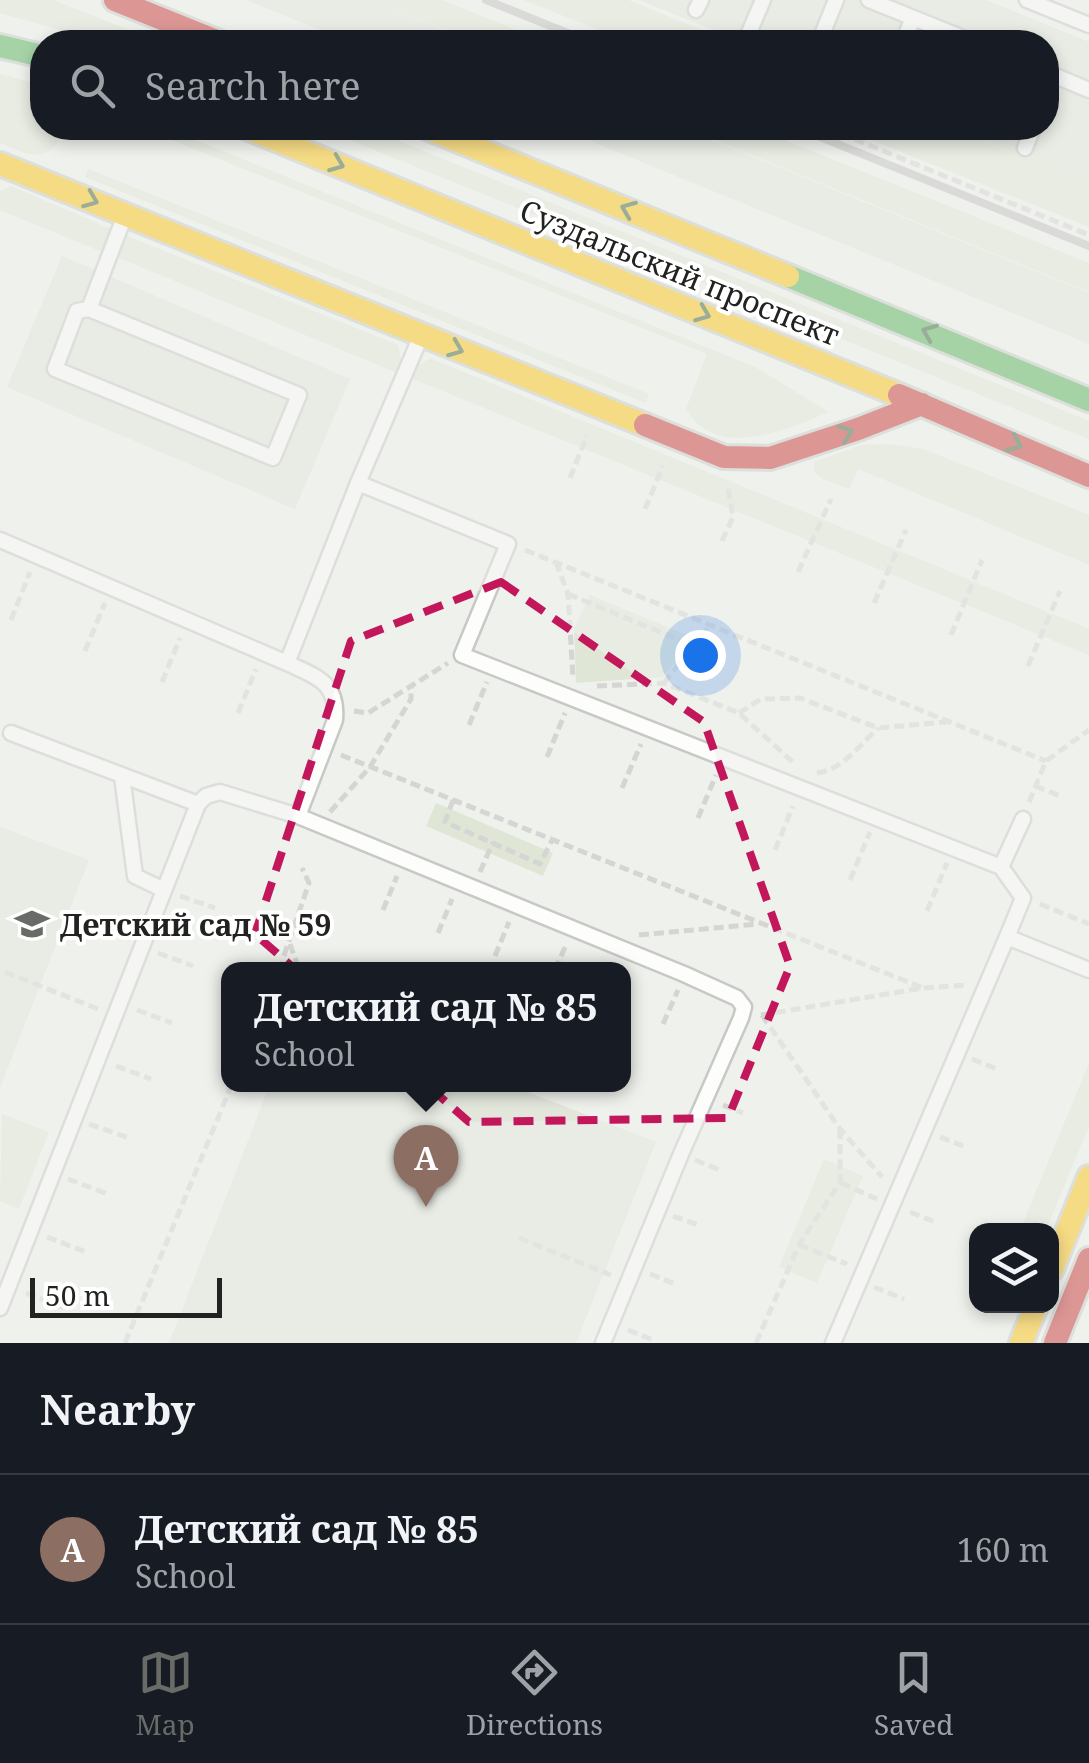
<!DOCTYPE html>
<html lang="en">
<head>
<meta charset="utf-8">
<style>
  body { margin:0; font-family:"Noto Serif",serif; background:#242831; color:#f1f3f6 }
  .controls { position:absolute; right:30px; bottom:30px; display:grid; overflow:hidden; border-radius:20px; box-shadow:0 5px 15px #0003 }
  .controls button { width:90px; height:90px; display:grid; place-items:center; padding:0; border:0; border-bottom:2px solid #363941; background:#171b24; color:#f1f3f6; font:50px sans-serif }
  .scale { position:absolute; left:30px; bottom:25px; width:192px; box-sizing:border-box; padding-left:10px; border:5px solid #212320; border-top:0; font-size:28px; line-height:35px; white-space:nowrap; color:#212320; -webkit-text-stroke:8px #fff; paint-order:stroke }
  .you { position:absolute; left:700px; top:655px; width:35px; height:35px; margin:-25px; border:8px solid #fff; border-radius:50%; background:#1a73e8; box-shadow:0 0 0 15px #1a73e833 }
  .badge { display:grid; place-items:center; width:65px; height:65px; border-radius:50%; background:#696b67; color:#fff; font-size:32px; font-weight:700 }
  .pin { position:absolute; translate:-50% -82px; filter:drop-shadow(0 2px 5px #0008) }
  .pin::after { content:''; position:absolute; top:52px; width:35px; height:30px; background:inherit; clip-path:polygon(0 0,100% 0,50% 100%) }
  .popup { position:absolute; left:221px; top:962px; width:410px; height:130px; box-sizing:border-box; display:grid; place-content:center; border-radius:20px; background:#171b24; filter:drop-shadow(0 2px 8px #0005); font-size:32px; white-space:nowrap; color:#9ea1a6 }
  .popup b { font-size:38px; color:#f1f3f6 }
  .popup::after { content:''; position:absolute; left:50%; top:100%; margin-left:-20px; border:20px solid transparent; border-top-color:#171b24 }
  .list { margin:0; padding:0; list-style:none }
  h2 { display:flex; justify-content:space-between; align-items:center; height:130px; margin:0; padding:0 40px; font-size:42px }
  h2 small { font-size:32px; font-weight:400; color:#9ea1a6 }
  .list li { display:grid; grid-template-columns:65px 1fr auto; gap:30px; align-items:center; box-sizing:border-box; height:150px; padding:0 40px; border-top:2px solid #363941 }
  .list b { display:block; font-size:38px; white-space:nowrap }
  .list p { margin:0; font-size:32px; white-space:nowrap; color:#9ea1a6 }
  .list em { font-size:32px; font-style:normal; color:#9ea1a6 }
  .icon { flex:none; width:55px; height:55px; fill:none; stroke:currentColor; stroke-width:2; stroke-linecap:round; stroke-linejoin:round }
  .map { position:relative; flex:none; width:1089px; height:1343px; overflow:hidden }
  .search { position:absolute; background:#171b24; box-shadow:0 5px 15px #0003; left:30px; right:30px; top:30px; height:110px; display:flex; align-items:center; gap:25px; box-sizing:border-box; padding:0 35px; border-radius:40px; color:#9ea1a6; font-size:38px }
  .sheet { height:280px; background:#171b24 }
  nav { display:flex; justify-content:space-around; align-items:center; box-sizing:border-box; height:140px; border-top:2px solid #363941; background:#171b24; font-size:28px; color:#9ea1a6 }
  nav a { display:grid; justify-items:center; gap:5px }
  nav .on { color:#696b67 }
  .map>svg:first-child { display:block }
</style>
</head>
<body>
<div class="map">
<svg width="1089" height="1343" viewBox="0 0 1089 1343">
  <rect width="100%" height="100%" fill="#eff1ec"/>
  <path fill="#e2e6db" d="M246,0H371L475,42H350Z
    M639,0H986L1089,42V184L952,128H1046V42H744Z
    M558,128H682L1089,293V344Z
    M62,256L350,379L295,509L7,387Z
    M0,827L89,860L0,1088Z
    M270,1084L510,1085L656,1142L576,1343H169Z"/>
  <path fill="#e0e6d6" d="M0,0H53L159,42H104L0,13Z
    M372,0H442L546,42H477Z
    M524,0H628L732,42H629Z
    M0,74L42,85V128H65C49,166 31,156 0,143Z
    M141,128H166L755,367L829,412C787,430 716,461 686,409L707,354Z
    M320,128H367L1089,421V439Z
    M685,128H755L1089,263V292Z
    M841,128H951L1089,184V227Z
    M88,169L649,394L646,403L85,177Z
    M11,186L111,229L102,252L0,210V191Z
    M127,236L398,345L401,359L395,372L119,258Z
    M430,358L1089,629V655L413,379L418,366Z
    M889,444L923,449L1089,515V565L858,469L849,489L821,478L814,471V462L861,445Z
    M590,595L694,638L663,677L576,683L574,629Z
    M436,803L553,853L543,876L426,826Z
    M1089,1063V1126L1046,1230H1020Z
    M2,1114L49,1132L19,1209L0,1201Z
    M824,1159L863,1176L817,1283L779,1267Z"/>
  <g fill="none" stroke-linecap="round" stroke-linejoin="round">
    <g stroke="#c7c9c6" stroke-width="19">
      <path id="lane" d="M869,0L973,42
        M1027,0L1089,25
        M696,10L701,0
        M748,35L763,0
        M819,42L836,0
        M903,42L913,18
        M1046,72L1089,90
        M1046,95L1054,76
        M1025,148L1033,128
        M89,309L299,395L273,458L55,369L77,311L89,309L125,215
        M358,483L508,544L462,655L1001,867L1023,898L1007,937L1089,970
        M0,540L287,663L358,483L421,336
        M287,663C317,677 338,682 335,720L298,816
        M122,776L135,876L164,890
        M198,804L206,796L220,792L298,816L684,974L737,998L744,1007L741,1018L681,1154L603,1343
        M1001,867L1023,819
        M0,1308L198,804L11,733
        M833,1343L1007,937"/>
    </g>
    <g stroke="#c7c9c6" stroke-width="28">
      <path id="fast" d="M0,46L42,56
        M788,276L1089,400"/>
    </g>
    <g stroke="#c7c9c6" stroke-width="28">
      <path id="slow" d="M247,128L899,395
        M427,128L788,276
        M0,164L645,425
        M1052,1269L1089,1177
        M1021,1343L1036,1306"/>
    </g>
    <g stroke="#c7c9c6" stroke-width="28">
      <path id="jam" d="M115,0L219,42
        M899,395L1089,476
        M645,425L724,457L770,458L858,429L922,404
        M1055,1343L1089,1259"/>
    </g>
    <path stroke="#d5d5d4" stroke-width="5" stroke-dasharray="10 5" stroke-linecap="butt" d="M827,128L1089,235
      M570,478L587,435
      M645,509L663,466
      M722,541L733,517L728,487
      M525,550L1046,761
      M556,562L568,594L573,679
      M798,572L831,499
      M568,594L694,646
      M874,603L906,530
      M11,620L30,572
      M951,635L982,560
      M85,651L105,603
      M1028,666L1060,591
      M162,682L180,638
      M664,683L709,626
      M597,686L664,683L739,713L795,764
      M354,711L368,713L448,663
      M238,713L256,669
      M739,713L761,699L800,698L878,728L946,722
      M469,725L487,682
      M341,755L923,988
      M547,757L565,713
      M817,773C842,770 860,745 878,728
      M1035,786L1063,797
      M622,788L641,744
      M453,800L445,822L540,864L552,840
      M1029,802L1046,761L1089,730
      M330,812L370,767L411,699V686
      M698,818L716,775
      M775,850L793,806
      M480,872L493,842
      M850,880L870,832
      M180,896L215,908
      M1040,904L1089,924
      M383,910L397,876
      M927,911L947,863
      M438,933L452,899
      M639,935L758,924
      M290,944L299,970
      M158,953L193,966
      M495,956L509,922
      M279,970L309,883L302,868
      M555,970L566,945
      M5,972L98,1009
      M137,1010L172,1023
      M761,1015L923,988L968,985
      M762,1015L840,1129L882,1177
      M663,1024L678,990
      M972,1059L997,1069
      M116,1066L151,1079
      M723,1105L743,1113
      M89,1124L129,1138
      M940,1137L966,1147
      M695,1160L720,1170
      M68,1179L108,1194
      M841,1183L877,1199
      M910,1212L935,1222
      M673,1216L698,1225
      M47,1237L86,1252
      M519,1238L611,1275
      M799,1245L847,1264
      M650,1274L675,1284
      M874,1287L904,1299
      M26,1293L65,1308
      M628,1330L653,1340
      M125,1343L232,1084
      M756,1343L799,1245L840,1182V1129"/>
    <use href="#lane" stroke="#fdfdfc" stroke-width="14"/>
    <use href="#fast" stroke="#4caf50" stroke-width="22"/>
    <use href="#slow" stroke="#ffc107" stroke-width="22"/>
    <use href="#jam" stroke="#c62828" stroke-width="22"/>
    <path stroke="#c2c2c2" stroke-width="8" d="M486,0L590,42
      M798,128L1089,246"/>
  </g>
  <defs><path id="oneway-chevron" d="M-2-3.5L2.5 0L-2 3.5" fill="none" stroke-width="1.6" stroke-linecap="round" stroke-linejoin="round" transform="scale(2.5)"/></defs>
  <g stroke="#325b33">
    <use href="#oneway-chevron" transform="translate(337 164) rotate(22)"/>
    <use href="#oneway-chevron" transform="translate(91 200) rotate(22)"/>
    <use href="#oneway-chevron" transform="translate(628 209) rotate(-158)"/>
    <use href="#oneway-chevron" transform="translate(703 314) rotate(22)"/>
    <use href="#oneway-chevron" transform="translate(929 332) rotate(-158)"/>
    <use href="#oneway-chevron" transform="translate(456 349) rotate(22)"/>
    <use href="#oneway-chevron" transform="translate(846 433) rotate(-19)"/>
    <use href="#oneway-chevron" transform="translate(1015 444) rotate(24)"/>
  </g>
  <path d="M0 0H1089V1343H0ZM501,582L704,722L790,966L728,1118L469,1122L255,934L351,641Z" fill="#eff1ec" fill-opacity=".55" fill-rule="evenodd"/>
  <path fill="none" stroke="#c2185b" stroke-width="8" stroke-dasharray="20 12" stroke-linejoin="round" d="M501,582L704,722L790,966L728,1118L469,1122L255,934L351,641Z"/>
  <defs>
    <g id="school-bare" transform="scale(2.7)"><path d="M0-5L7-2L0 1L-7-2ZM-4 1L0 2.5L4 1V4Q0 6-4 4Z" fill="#696b67" stroke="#fff" stroke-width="2.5" paint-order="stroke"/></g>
  </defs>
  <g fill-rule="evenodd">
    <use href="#school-bare" x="32" y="924"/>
  </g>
  <g text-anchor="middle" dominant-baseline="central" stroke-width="8" stroke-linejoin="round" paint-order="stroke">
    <g font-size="30" fill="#212320" stroke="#fff">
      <text transform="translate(680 272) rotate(22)">Суздальский проспект</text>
    </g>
    <g font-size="30" font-weight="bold" fill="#212320" stroke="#fff" text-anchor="start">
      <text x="60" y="924">Детский сад № 59</text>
    </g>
  </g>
</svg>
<div class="controls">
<button><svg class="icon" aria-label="layers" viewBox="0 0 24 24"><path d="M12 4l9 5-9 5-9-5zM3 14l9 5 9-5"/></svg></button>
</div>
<div class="scale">50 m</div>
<div class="you"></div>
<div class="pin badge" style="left:426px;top:1207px;background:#8d6e63">A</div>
<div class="popup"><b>Детский сад № 85</b>School</div>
<div class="search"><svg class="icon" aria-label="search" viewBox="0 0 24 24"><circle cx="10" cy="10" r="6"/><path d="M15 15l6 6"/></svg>Search here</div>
</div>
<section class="sheet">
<h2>Nearby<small></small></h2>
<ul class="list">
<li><span class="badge" style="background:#8d6e63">A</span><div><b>Детский сад № 85</b><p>School</p></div><em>160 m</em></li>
</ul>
</section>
<nav>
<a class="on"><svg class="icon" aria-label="map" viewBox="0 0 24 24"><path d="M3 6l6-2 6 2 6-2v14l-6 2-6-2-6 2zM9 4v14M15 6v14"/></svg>Map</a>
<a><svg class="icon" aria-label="directions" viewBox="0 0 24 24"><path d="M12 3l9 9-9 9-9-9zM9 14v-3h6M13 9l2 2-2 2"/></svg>Directions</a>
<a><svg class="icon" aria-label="saved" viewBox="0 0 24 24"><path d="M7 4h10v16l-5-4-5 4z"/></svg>Saved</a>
</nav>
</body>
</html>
